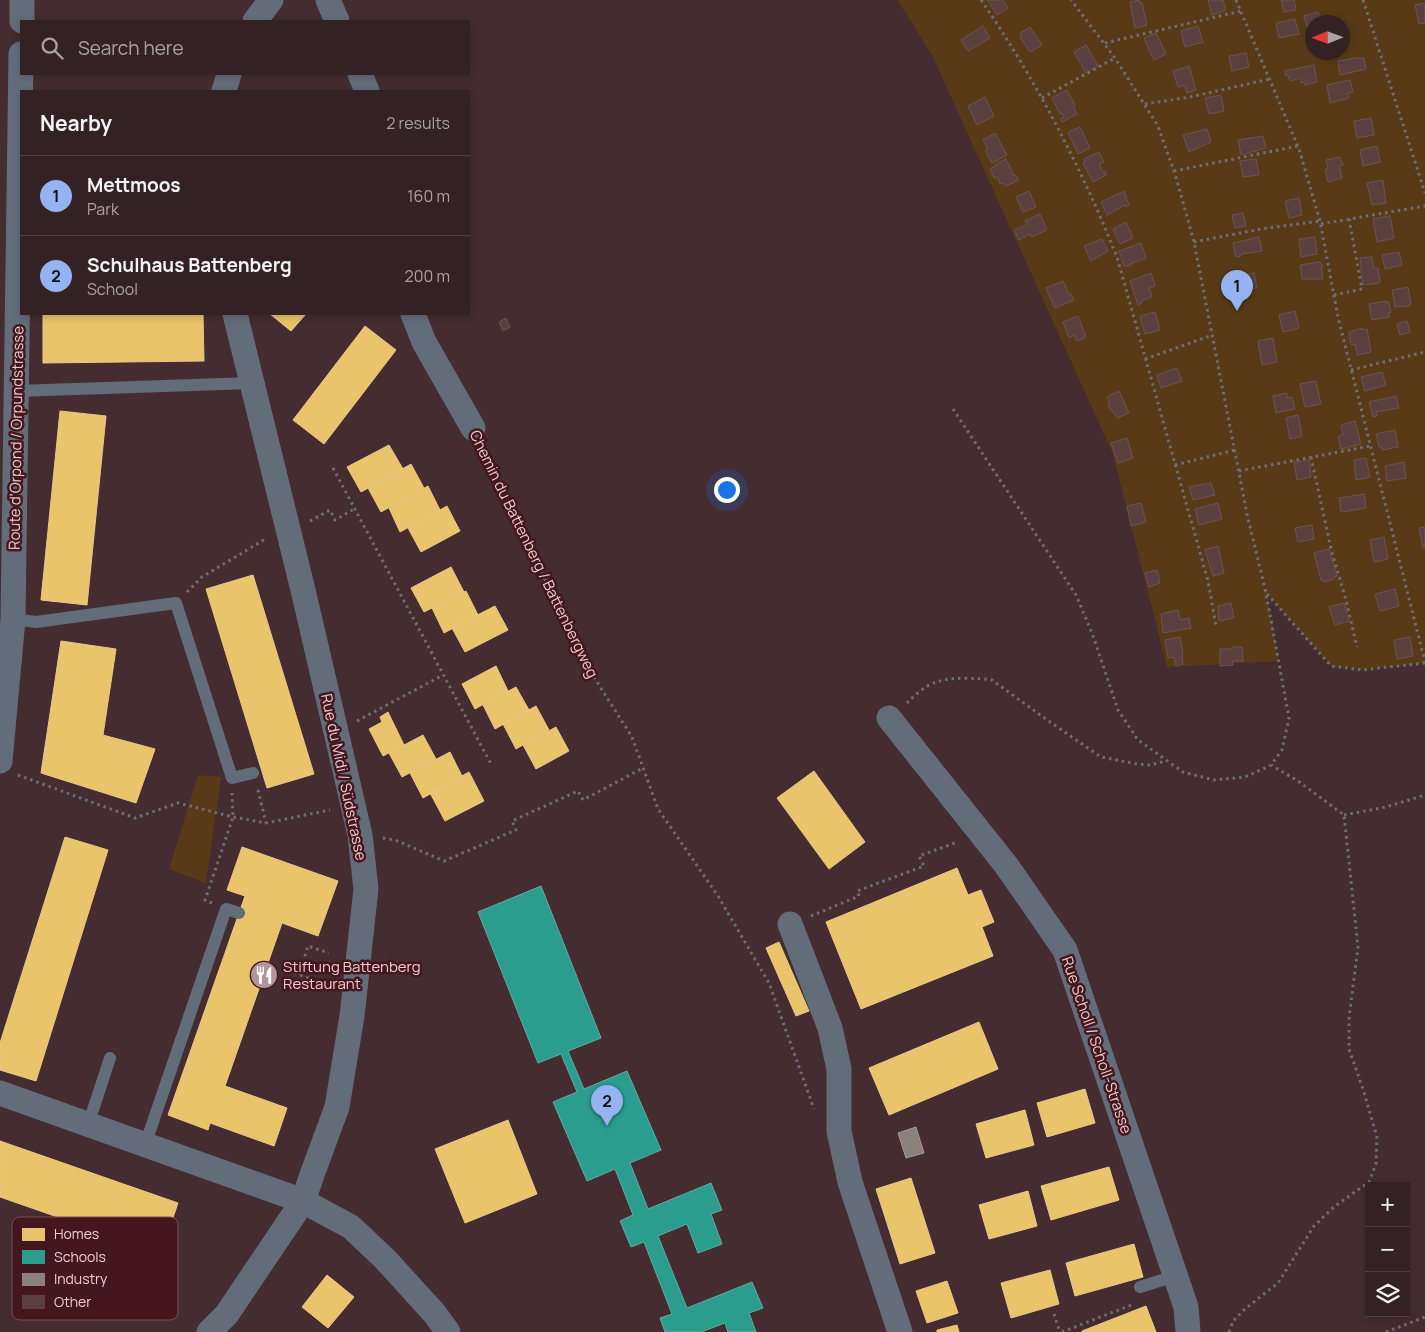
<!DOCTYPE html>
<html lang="en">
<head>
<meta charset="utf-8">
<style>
  body { margin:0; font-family:Manrope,sans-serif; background:#3b292c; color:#f1f3f6 }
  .controls { position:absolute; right:15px; bottom:15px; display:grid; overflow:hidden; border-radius:0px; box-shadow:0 2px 8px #0003 }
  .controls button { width:45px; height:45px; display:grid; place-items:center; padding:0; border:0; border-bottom:1px solid #4e3e41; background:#332124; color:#f1f3f6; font:25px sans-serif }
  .compass { position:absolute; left:1305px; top:15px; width:45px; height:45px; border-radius:50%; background:#332124; box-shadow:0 2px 8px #0003; rotate:269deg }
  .you { position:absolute; left:726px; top:489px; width:18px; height:18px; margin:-12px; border:4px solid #fff; border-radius:50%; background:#1a73e8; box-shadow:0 0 0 8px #1a73e833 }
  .badge { display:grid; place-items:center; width:32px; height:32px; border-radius:50%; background:#95b2f1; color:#111; font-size:16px; font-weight:700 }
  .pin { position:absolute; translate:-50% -41px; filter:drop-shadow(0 1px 2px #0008) }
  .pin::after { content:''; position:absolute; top:26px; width:18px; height:15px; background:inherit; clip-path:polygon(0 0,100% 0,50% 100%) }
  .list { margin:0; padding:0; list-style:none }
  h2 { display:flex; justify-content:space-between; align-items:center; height:65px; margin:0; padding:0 20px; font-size:21px }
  h2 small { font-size:16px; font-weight:400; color:#a9a3a6 }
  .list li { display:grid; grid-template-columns:32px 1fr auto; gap:15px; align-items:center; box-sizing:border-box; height:80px; padding:0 20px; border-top:1px solid #4e3e41 }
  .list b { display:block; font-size:19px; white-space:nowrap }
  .list p { margin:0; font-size:16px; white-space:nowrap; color:#a9a3a6 }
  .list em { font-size:16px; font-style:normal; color:#a9a3a6 }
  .icon { flex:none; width:28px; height:28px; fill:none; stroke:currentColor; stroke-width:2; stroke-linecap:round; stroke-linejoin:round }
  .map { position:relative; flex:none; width:1425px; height:1332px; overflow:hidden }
  .search { position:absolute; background:#332124; box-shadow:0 2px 8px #0003; left:20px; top:20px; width:450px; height:55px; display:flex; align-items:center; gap:12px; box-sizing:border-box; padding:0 18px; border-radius:0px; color:#a9a3a6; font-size:19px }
  .panel { position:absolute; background:#332124; box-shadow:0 2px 8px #0003; left:20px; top:90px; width:450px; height:225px; border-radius:0px }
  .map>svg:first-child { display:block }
</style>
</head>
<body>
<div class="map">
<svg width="1425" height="1332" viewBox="0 0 1425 1332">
  <rect width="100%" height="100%" fill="#442c30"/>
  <path fill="#583b16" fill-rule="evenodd" d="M898,0H1425V663L1362,670L1331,666L1267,594L1279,661L1167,667L1113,454L933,57ZM1312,22H1342V52H1312Z
    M198,775L221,777L206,883L169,869Z"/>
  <path fill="#e9c46a" stroke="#eac789" d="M43,314H203L204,361L43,363Z
    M270,314H306L291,331Z
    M365,326L396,350L324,444L293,420Z
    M60,411L106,416L87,605L41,600Z
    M389,445L403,469L361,492L347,467Z
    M411,464L424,488L381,512L368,488Z
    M428,486L440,510L400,532L389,508Z
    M447,506L460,531L421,552L408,528Z
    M451,567L464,592L424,612L411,588Z
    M253,575L314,774L267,788L206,589Z
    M466,591L478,615L444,633L432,608Z
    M495,606L508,630L465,652L452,628Z
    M61,641L116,649L103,735L155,749L136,803L41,773Z
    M496,666L508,691L475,709L462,684Z
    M516,687L529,710L495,729L483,705Z
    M536,706L549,730L516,749L503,724Z
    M388,712L404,745L383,756L369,729L382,722L380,717Z
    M556,727L569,751L536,769L523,745Z
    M423,735L436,759L402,777L389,753Z
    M450,752L462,776L423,798L410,773Z
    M814,771L865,842L829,869L777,798Z
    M469,772L484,801L445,821L430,793Z
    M65,837L108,850L36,1081L0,1070V1043Z
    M242,847L338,881L318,936L282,923L225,1086L287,1108L274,1146L210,1123L208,1130L168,1115L245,896L227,890Z
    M957,868L968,895L981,890L994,922L982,927L993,956L861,1009L826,922Z
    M779,942L809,1011L796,1016L766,948Z
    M979,1022L998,1069L889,1115L869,1068Z
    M1085,1089L1095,1123L1047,1137L1037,1103Z
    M1025,1110L1034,1145L986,1158L976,1124Z
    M508,1120L537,1194L465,1223L435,1149Z
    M0,1141L178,1203L161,1253L0,1197Z
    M1109,1167L1119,1200L1051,1220L1041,1186Z
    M911,1178L935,1253L900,1264L876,1189Z
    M1028,1191L1037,1226L989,1239L979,1205Z
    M1134,1244L1143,1277L1075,1296L1066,1263Z
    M1050,1270L1059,1304L1011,1318L1001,1283Z
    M327,1275L354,1297L328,1328L302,1307Z
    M947,1281L958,1313L927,1323L916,1291Z
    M1146,1306L1156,1332H1082V1331Z
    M957,1325L959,1332H937V1330Z"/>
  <path fill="#2a9d8f" stroke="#64aca3" d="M541,886L601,1038L568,1051L584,1089L627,1071L661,1150L630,1163L648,1209L711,1183L722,1210L711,1214L722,1244L698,1253L687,1224L658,1236L687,1308L752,1282L763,1308L749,1313L756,1332H728L725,1323L701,1332H665L660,1318L672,1314L644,1242L631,1247L620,1221L633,1215L615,1169L587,1181L553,1102L577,1092L561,1054L538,1063L478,912Z"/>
  <path fill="#8a817c" stroke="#a79896" d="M916,1127L924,1153L906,1158L898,1133Z"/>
  <path fill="#5b3f3f" stroke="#695454" d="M987,0H1003L1008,8L997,15Z
    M1139,0L1140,3H1142L1147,25L1135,28L1130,2Z
    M1208,0H1223L1226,10L1212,15Z
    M1281,0H1294L1296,10L1284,12Z
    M1425,3V23L1419,24L1415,5Z
    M1318,12L1321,22H1312V39L1311,40L1304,16Z
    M1295,19L1299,34L1279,38L1276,23Z
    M983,26L990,38L968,51L961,40Z
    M1198,26L1203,42L1185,47L1181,31Z
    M1030,27L1042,45L1030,52L1020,37L1022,36L1020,33Z
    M1156,33L1166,54L1154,60L1144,38Z
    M1086,45L1098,66L1086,73L1074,52Z
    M1246,53L1249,67L1232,71L1229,56Z
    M1355,58H1364L1366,69L1340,75L1338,61Z
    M1314,65L1317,82L1305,85L1304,82L1301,83L1300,78L1290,81L1288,75L1286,76L1285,71Z
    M1189,66L1196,90L1187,93L1185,85L1178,87L1173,71Z
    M1350,80L1353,92L1348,93L1349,98L1330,103L1327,85Z
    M1067,90L1075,105L1073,106L1077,114L1062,122L1060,119L1064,117L1062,113L1060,114L1052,98Z
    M1221,95L1224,111L1209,114L1205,98Z
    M985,97L994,116L977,125L968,106Z
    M1371,118L1374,135L1357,138L1354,121Z
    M1080,127L1090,148L1078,154L1068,132Z
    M1207,129L1211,142L1189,152L1183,135Z
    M995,133L1007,155L992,163L985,150L988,149L983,140Z
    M1263,136L1266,148L1241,155L1238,140Z
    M1377,146L1380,162L1363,166L1360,150Z
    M1099,152L1104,162L1099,164L1103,172L1105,171L1106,175L1093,182L1083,163L1085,162L1084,159Z
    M1340,157L1343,165L1339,166L1342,178L1328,182L1325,169L1328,168L1326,160Z
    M1006,159L1014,176L1016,175L1019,180L1006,186L1002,183L1000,184L997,177L994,178L990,169L996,166L995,165Z
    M1256,159L1259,175L1243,177L1240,161Z
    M1383,180L1386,203L1372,205L1367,183Z
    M1029,191L1036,207L1023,212L1016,197Z
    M1124,191L1129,205L1126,207L1125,205L1107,215L1101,202Z
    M1299,198L1302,215L1289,218L1285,201Z
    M1243,213L1246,226L1235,228L1232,215Z
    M1040,214L1047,230L1032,237L1030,234L1019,240L1014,230L1027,225L1025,221Z
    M1390,216L1394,238L1377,242L1373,219Z
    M1126,222L1133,238L1120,244L1113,229Z
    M1259,237L1262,251L1241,254V256L1236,257L1233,243Z
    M1315,237L1317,254L1301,257L1299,239Z
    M1102,239L1108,251L1091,261L1084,246Z
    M1141,243L1146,258L1130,264L1131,266H1124L1119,251Z
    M1399,252L1402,265L1385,269L1382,255Z
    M1372,257L1374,269L1378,268L1380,281L1379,283L1363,285L1360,258Z
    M1320,262L1323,266H1321L1323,279H1302L1300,265Z
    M1151,273L1155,286L1149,288L1152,297L1141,301L1142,303L1138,305L1130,281Z
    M1254,273L1257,288L1239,291L1236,276Z
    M1063,281L1069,294H1071L1074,300L1055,308L1046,288Z
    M1408,287L1411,304H1409V306L1395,307L1392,290Z
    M1386,301V303L1389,302L1391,312L1388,313L1389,317L1372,320L1369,304Z
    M1295,311L1299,328L1283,332L1279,315Z
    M1155,312L1160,330L1145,334L1140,316Z
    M1078,316L1086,337L1077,341L1074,335L1069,338L1063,322Z
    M506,318L510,327L503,331L499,322Z
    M1407,321L1410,332L1400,335L1397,324Z
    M1362,328V330L1367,329L1371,352L1357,355L1355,344L1351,345L1349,332Z
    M1273,338L1277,362L1262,365L1258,341Z
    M1177,368L1182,381L1161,388L1157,375Z
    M1382,372L1386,385L1365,391L1361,377Z
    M1316,381L1321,404L1305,407L1300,384Z
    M1119,391L1129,413L1117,418L1112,410L1111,411L1108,405L1110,404L1107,397Z
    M1287,393V398L1292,397L1295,409L1276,413L1273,396Z
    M1396,396L1399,408L1376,412L1377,416L1373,417L1369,402Z
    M1298,415L1302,436L1290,439L1286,418Z
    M1355,421L1361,444L1341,449L1338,437L1343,434L1341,425Z
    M1395,430L1398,447L1382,450L1381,446L1379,447L1376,434Z
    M1127,438L1133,458L1118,463L1111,443Z
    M1366,458L1370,477L1356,480L1354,460Z
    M1309,460L1311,477L1297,480L1294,462Z
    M1404,462L1406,478L1387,481L1385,466Z
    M1211,483L1215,495L1193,500L1189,487Z
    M1364,494L1366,508L1341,512L1339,498Z
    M1141,503L1146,522L1131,526L1127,506Z
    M1218,503L1222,519L1199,525L1195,509Z
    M1312,525L1314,539L1298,542L1295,528Z
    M1425,527V547L1423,548L1419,528Z
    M1384,537L1388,559L1374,562L1370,540Z
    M1218,546L1224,573L1213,576L1205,550Z
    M1329,549L1337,576L1334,577V579L1323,582V579L1321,580L1314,553Z
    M1157,570L1160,583L1149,587L1145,573Z
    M1395,589L1399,606L1380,611L1375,594Z
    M1231,603L1234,618L1219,621L1218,606Z
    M1344,603L1349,621L1335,625L1329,607Z
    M1178,610L1180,620L1189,618L1191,628L1163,633L1161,614Z
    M1180,637L1183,655H1182L1183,664L1176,666L1174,657L1168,658L1165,640Z
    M1410,637L1413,656L1397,659L1394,640Z
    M1233,647H1242L1243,661H1232L1233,665L1220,666V649H1232Z"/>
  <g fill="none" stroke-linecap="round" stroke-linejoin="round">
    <path stroke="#6e6e77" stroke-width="3" stroke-dasharray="2.5 4" stroke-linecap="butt" d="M981,0C1036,80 1081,167 1117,257L1208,581L1216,626
      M1236,0L1299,149L1320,221L1338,317L1425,662
      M1363,0L1425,193
      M1105,43L1241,11
      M1042,98L1115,58
      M1145,104L1190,97L1270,79
      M1174,171L1298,146
      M1321,224L1425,206
      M1194,242L1261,229L1320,221
      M1334,295L1362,289L1349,219
      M1145,359L1213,335
      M1351,370L1425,352
      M953,409L1076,595L1092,633L1118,710L1138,740L1183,772L1214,780L1245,777L1271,765L1282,750L1289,718L1266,593L1247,514L1194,242L1176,177L1158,126L1115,58L1071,0
      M483,449L585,663L632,737L658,809L718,896L769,983L814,1109
      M1311,457L1331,549L1346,600L1357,647
      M1175,465L1235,450
      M333,468L491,764
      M1239,471L1370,446
      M310,521L330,510L335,520L354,509
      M187,592L202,577L267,538
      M1267,594L1331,666L1362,670L1425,663
      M907,703C916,694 927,684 940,681C951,677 980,678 992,680L1050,722L1101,757L1137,764L1150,765L1166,761
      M357,721L443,675
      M18,775L135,818L178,803L233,817L266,823L330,810
      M258,790L266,823
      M1344,815L1386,807L1425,795
      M383,838L395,840L444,861L516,830L512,821L578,791L583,800L643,768
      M212,903L205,900L233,817L232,793
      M811,916L859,896L857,891L924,866L919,856L958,842
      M282,968L332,987
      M299,975L308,946L329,953
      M1054,1314L1060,1332
      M1062,1332L1134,1304
      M1229,1332L1233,1321L1245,1309L1278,1283L1314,1226L1335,1206L1369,1182L1376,1164L1377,1137L1363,1089L1349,1049V1018L1358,947L1344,815L1298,781L1271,765
      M1386,1332L1425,1317"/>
    <path stroke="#636d7a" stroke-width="12" d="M17,391L252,383
      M13,619L36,622L176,603L232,778L253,773
      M88,1125L110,1058
      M145,1145L226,909L239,913
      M1140,1287L1175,1276"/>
    <path stroke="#636d7a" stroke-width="25" d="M328,0L337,21
      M22,21V0
      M255,21L271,0
      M360,74L367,91
      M224,91L229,74
      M413,314L424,342L473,428
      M889,718L1006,865L1065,950L1186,1307L1188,1332
      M0,761L13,619L21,54
      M790,924L830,1028L839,1069V1131L850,1182L900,1332
      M0,1093L303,1201L351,1227L385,1259L435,1314L448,1332
      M209,1332L227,1314L303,1201L313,1172L337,1107L352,1016L366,889L360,835L303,590L235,314"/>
  </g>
  <defs>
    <g id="restaurant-disc" transform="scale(1.4375)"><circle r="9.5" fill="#b19599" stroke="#44171f"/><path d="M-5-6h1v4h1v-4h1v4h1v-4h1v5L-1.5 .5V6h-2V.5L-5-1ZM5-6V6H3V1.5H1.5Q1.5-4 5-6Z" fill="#fff"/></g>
  </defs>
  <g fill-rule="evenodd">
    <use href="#restaurant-disc" x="264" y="975"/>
  </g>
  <g text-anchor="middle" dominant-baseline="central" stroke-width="5" stroke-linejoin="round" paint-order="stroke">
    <g font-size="15" fill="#ecced1" stroke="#44171f">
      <text transform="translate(16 438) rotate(-89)">Route d'Orpond / Orpundstrasse</text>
      <text transform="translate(534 554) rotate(64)">Chemin du Battenberg / Battenbergweg</text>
      <text transform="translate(344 777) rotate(78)">Rue du Midi / Südstrasse</text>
      <text transform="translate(1097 1045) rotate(71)">Rue Scholl / Scholl-Strasse</text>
    </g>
    <g font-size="15" fill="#ecced1" stroke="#44171f" text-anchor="start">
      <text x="283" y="966">Stiftung Battenberg<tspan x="283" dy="17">Restaurant</tspan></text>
    </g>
  </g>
  <rect x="12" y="1217" width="166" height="103" rx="8" fill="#44171f" stroke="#764e54" stroke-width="1"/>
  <rect x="22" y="1228" width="23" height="13" fill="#e9c46a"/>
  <rect x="22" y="1250" width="23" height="14" fill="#2a9d8f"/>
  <rect x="22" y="1273" width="23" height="13" fill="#8a817c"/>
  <rect x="22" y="1295" width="23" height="14" fill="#5b3f3f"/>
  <g font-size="14" fill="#ecced1">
    <text x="54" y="1239">Homes</text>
    <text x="54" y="1262">Schools</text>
    <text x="54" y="1284">Industry</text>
    <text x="54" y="1307">Other</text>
  </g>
</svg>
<div class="controls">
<button>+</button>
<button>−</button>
<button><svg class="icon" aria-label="layers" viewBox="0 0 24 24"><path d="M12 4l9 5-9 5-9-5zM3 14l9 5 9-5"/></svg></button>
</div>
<svg class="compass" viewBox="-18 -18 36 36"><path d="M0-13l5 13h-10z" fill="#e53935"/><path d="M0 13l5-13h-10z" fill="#a9a3a6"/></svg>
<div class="you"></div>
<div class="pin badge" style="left:1237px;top:311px">1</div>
<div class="pin badge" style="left:607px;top:1126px">2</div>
<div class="search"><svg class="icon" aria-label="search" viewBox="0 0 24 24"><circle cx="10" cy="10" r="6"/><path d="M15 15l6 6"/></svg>Search here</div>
<section class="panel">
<h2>Nearby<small>2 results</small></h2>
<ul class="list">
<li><span class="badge">1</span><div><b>Mettmoos</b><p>Park</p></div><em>160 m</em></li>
<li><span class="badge">2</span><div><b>Schulhaus Battenberg</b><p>School</p></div><em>200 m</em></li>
</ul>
</section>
</div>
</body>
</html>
